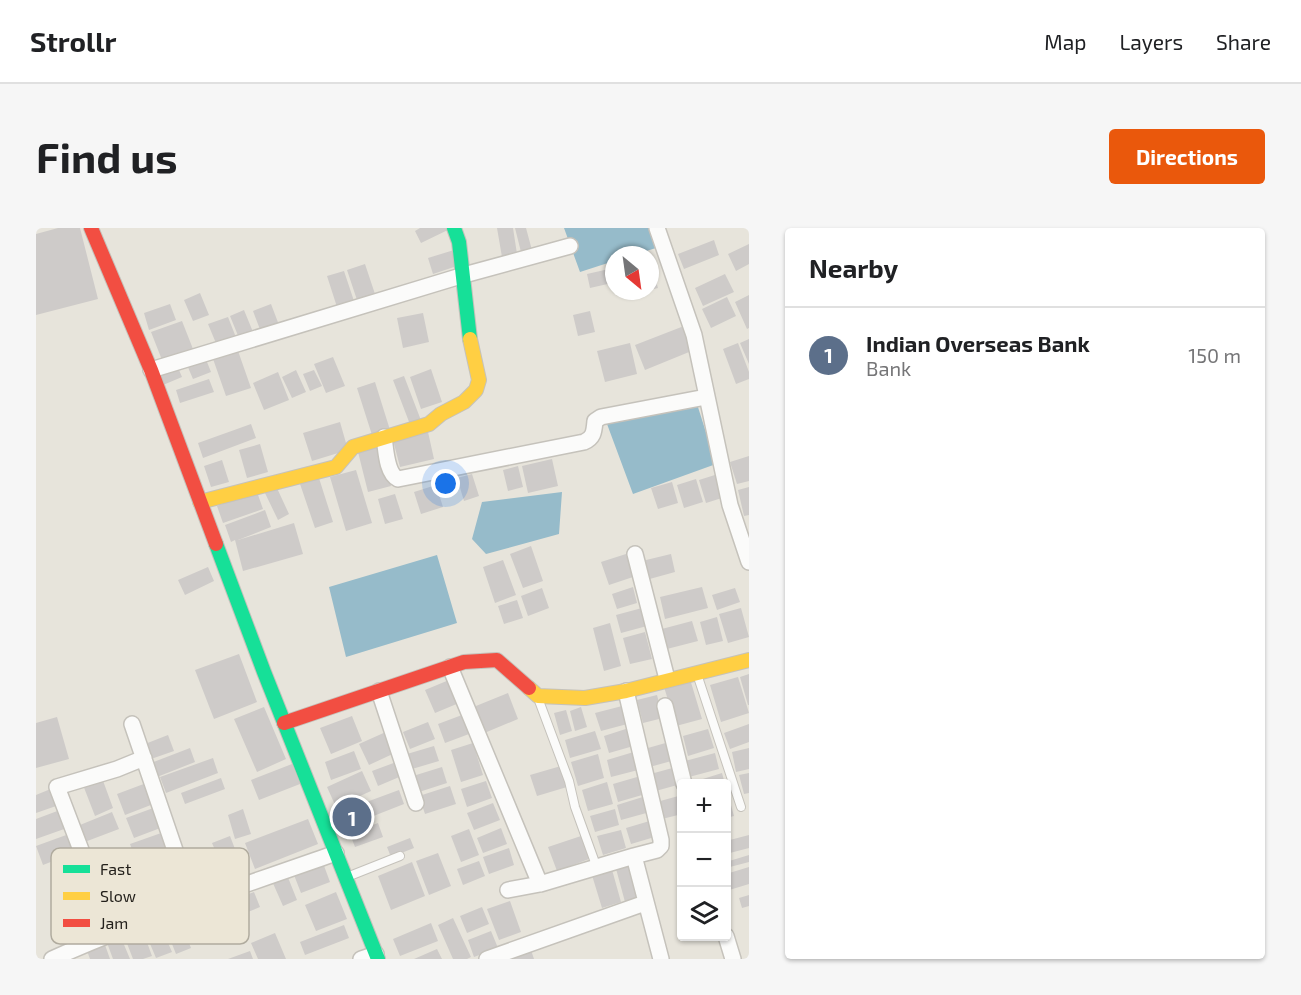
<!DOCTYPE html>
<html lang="en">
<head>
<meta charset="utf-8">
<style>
  body { margin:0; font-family:"Exo 2",sans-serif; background:#f6f6f6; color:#202124 }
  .controls { position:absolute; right:18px; bottom:18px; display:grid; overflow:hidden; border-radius:6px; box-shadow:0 2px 4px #0004 }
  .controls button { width:54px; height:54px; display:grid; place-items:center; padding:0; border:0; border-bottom:2px solid #e0e0e0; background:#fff; color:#202124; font:30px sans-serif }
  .compass { position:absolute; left:569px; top:18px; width:54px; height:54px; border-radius:50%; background:#fff; box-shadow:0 2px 4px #0004; rotate:151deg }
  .you { position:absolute; left:410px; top:256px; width:21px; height:21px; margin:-15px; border:4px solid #fff; border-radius:50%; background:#1a73e8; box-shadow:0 0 0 9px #1a73e833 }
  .badge { display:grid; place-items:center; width:39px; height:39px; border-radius:50%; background:#ea580c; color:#fff; font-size:20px; font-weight:700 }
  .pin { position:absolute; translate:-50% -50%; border:3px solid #fff; box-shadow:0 2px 6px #0006 }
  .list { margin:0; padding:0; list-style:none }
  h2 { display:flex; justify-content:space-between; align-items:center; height:78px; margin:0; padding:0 24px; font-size:26px }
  h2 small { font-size:20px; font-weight:400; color:#757577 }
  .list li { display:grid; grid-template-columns:39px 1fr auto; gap:18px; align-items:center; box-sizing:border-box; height:96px; padding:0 24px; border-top:2px solid #e0e0e0 }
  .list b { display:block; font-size:22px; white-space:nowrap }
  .list p { margin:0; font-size:20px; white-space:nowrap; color:#757577 }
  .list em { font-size:20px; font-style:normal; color:#757577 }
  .icon { flex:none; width:33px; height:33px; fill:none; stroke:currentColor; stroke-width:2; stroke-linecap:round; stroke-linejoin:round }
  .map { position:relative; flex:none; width:713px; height:731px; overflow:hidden; border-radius:6px }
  header { display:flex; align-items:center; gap:36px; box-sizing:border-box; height:84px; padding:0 30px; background:#fff; border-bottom:2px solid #e0e0e0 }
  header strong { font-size:28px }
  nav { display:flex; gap:33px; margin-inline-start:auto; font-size:21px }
  .intro { display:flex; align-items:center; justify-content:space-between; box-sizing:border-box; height:144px; padding:0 36px }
  h1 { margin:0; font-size:42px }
  .button { padding:15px 27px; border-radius:6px; background:#ea580c; color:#fff; font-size:21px; font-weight:700 }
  main { display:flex; gap:36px; padding:0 36px }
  aside { flex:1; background:#fff; border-radius:6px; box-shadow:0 2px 4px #0004 }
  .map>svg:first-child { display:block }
</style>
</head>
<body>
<header>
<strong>Strollr</strong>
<nav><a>Map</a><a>Layers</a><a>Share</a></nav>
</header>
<div class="intro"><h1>Find us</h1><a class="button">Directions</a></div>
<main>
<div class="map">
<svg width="713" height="731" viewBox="0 0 713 731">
  <rect width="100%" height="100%" fill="#e7e4db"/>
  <path fill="#96bbca" d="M528,0H623L630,17L597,27H578V33L544,44Z
    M661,176L680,236L597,266L571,196Z
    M526,264L523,306L450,326L436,311L446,274Z
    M401,327L421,395L310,429L293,359Z"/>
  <path fill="#cecbc9" d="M22,0H44L62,71L0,87V6Z
    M384,0H416L385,15L379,3Z
    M461,0H477L481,26L466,29Z
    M479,0H490L497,26L486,28Z
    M678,12L683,27L648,41L642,26Z
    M713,16V36L700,43L692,26Z
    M418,22L424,37L397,46L392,30Z
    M614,35L622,60L614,62Z
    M329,36L339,66L321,72L311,42Z
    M573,41L576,55L554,60L551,46Z
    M308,43L318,73L301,79L291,48Z
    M689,46L698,64L667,78L659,60Z
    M164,65L173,87L157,93L148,72Z
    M713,67V100L711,101L699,74Z
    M691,69L700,88L675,100L666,81Z
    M134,76L140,92L113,102L108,85Z
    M235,76L243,97L225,104L217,83Z
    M208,82L217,104L203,110L194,88Z
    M554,83L559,104L542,108L537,87Z
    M387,85L393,114L367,120L361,90Z
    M192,89L201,112L182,120L172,96Z
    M146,93L157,121L126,132L115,104Z
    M648,98L658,122L609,142L599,117Z
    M713,111V136L704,115Z
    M594,115L601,146L569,154L561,123Z
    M702,115L713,144V151L700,156L687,121Z
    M201,120L215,160L190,168L176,128Z
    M169,129L175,144L157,151L151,137Z
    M297,129L309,158L290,165L278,136Z
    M140,135L146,149L127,157L121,143Z
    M395,141L406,174L385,181L374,149Z
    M260,142L270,164L256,170L246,149Z
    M278,142L286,158L274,163L267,146Z
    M242,144L253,172L228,182L217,155Z
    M368,148L386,195L375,199L357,152Z
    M173,151L178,164L144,175L140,162Z
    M339,154L354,202L336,207L321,160Z
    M304,194L312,222L276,233L267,205Z
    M215,196L220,210L167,230L162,215Z
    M392,204L398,231L364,239L357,212Z
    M344,214L355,258L332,264L321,220Z
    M224,216L232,244L211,250L203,222Z
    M713,228V253L701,256L694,234Z
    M516,231L522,258L492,265L486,238Z
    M186,232L193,254L175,259L168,238Z
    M482,238L487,259L472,263L467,242Z
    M320,242L336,295L310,303L294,249Z
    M436,246L443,268L428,273L421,250Z
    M682,246L689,269L670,275L663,252Z
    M282,247L297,294L279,300L263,253Z
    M660,251L667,274L648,280L641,257Z
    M636,254L642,275L622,281L615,260Z
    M400,257L407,279L385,286L378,264Z
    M240,258L253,286L242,292L228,263Z
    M713,259V287L708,288L702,262Z
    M221,264L227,281L187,295L181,278Z
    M359,266L367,291L349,296L342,271Z
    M229,282L235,299L202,312L258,295L267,326L207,343L199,312L195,314L189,297Z
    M495,318L507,353L487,360L474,326Z
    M590,326L597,349L573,357L565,334Z
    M635,326L639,344L610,352L606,333Z
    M467,332L480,367L459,375L447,339Z
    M172,339L178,353L149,367L142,352Z
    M597,359L601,375L581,381L576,366Z
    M666,359L672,380L629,391L624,369Z
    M506,360L513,380L492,388L485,368Z
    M699,360L704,374L681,382L676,367Z
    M481,372L487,390L468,396L462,378Z
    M606,380L611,398L585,405L580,387Z
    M705,380L713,409L692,415L683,386Z
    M681,389L687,413L670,417L664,394Z
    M656,393L662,413L627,422L622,402Z
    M574,395L585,438L568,443L557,400Z
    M609,404L616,431L594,436L587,410Z
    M203,426L221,474L178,491L159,442Z
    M713,446V477H712L704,449Z
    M702,449L713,485L685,494L674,457Z
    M654,451L666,491L640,498L628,459Z
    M413,452L423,475L399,485L389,462Z
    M472,465L482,491L446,506L435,480Z
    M621,467L627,490L607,495L601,472Z
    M590,477L595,495L565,503L559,485Z
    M228,479L250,531L221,544L198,491Z
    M545,479L551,499L539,503L534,483Z
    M530,482L536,503L524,507L518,485Z
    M426,487L433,506L409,515L402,496Z
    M316,488L326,513L295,526L284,500Z
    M21,489L33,531L0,540V495Z
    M392,494L399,511L374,521L367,504Z
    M713,496V514L694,521L688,505Z
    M596,499L601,517L573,525L568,508Z
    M672,501L678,520L652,528L647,508Z
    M352,503L361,524L333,537L323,516Z
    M559,503L565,521L534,530L529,512Z
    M132,507L138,523L115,531L109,516Z
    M633,514L639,532L610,540L605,522Z
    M437,515L447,547L425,554L415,522Z
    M398,518L403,533L376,541L371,526Z
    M154,520L159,534L121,549L115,535Z
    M713,520V541L700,544L696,524Z
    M318,523L325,541L295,552L289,534Z
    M601,523L606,541L575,549L571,532Z
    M679,525L683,541L653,549L649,533Z
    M562,526L568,550L542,558L535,534Z
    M177,530L182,545L130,565L124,549Z
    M363,533L368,547L342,558L336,543Z
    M256,536L264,556L223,572L215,552Z
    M525,538L531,559L501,568L494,547Z
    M406,539L411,555L383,564L377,548Z
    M640,539L645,556L616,564L611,547Z
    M326,543L335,563L300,579L291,559Z
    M686,545L689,556H654V555Z
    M713,545V565L708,566L703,547Z
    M608,547L613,565L582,574L577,556Z
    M66,550L77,580L59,588L47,557Z
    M185,550L189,561L149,576L145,565Z
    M450,553L456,570L431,579L425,561Z
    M113,554L120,575L89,587L81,566Z
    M571,554L577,576L552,583L546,562Z
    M414,558L420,576L389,586L383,568Z
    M17,560L23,577L0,585V567Z
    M363,562L368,576L312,598L306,583Z
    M646,567V586L622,592L617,575Z
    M610,568L614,584L585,592L581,577Z
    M693,570L698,588L690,590V571Z
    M457,575L464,592L438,602L431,585Z
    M120,579L127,599L98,610L90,590Z
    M207,581L215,606L199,611L192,587Z
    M579,581L583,597L559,604L554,588Z
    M24,582L31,600L0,611V591Z
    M76,584L83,601L46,615L39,599Z
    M272,591L282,616L219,641L209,615Z
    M617,592L622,608L595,616L590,600Z
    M342,595L347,609L319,619L314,606Z
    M465,600L471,616L447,625L441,610Z
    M433,601L443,627L425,634L415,608Z
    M585,602L590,620L567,627L561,608Z
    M128,604L134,621L100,633L94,616Z
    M33,606L40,624L7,637L0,618Z
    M713,607V620L690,626V613Z
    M194,608L199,621L196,623L205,646L192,652L176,615Z
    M545,608L553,631L521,643L512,619Z
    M374,610L378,620L355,629L351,619Z
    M473,620L478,637L453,646L447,629Z
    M402,625L415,658L393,667L380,633Z
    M713,627V634L690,640V634Z
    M443,633L449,648L427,657L421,641Z
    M597,633L607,669L589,674L579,637Z
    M376,634L389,668L355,682L342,648Z
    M287,635L294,654L265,665L258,647Z
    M575,638L585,674L566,680L555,644Z
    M713,639V656L690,663V646Z
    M251,647L261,672L247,678L236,653Z
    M218,664L224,679L197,690L191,674Z
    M300,664L311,691L280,703L269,677Z
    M713,667V678L706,680L703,670Z
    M474,673L485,704L463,712L451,681Z
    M446,679L453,696L431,705L424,688Z
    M141,685L155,720L140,726L126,691Z
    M417,690L435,729L431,731H417L402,697Z
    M122,692L136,724L120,730L107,699Z
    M395,695L402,713L364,728L357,711Z
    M308,697L313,710L269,727L264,714Z
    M105,698L116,728L107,731H97L87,705Z
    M455,703L462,720L438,729L432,712Z
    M239,705L250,731H222L215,715Z
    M84,707L94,731H77L70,712Z
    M68,714L74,731H54L50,720Z
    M494,719L498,731H472Z
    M401,721L406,731H378Z
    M214,723L217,731H192Z"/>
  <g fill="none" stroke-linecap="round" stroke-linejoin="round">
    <g stroke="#c5c2bb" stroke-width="10">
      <path id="lane" d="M661,446L705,579
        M502,470L533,553L539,579L561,640
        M311,649L364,628"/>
    </g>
    <g stroke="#c5c2bb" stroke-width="18">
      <path id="street" d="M621,0L658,107L694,277L713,334
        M115,142L428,47L534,18
        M348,209C350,221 350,245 362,251L548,214C558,210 558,203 559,193L565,189L670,169
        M599,326L631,451
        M414,439L504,656
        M343,463L380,575
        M590,463L625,612V618L621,622L598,628L625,731
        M629,478L648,556
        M96,496L157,675
        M472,662L504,656L598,628
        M77,706L21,559L81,541L108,530
        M690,708L697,731
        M16,731C108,690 206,658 300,625
        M325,731L340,726
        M451,731L609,675"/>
    </g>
    <g stroke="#c5c2bb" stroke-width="16">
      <path id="fast" d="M418,0L423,14L434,111
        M180,316L228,444L342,731"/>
    </g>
    <g stroke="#c5c2bb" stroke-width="16">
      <path id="slow" d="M164,274L300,239L317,219L393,196L405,186L428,174L440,162L443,152L434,111
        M493,460L502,468L549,470L590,463L713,432"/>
    </g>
    <g stroke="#c5c2bb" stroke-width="16">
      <path id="jam" d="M55,0L115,142L180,316
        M248,495L428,434L461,432L493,460"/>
    </g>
    <use href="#lane" stroke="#fbfbfa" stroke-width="8"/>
    <use href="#street" stroke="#fbfbfa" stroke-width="15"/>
    <use href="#fast" stroke="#16e098" stroke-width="14"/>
    <use href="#slow" stroke="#ffcf43" stroke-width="14"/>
    <use href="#jam" stroke="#f24e42" stroke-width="14"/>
  </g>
  <rect x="15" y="620" width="198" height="96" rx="9" fill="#ece6d6" stroke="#b0ab9e" stroke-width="1.5"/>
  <rect x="27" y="637" width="27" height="8" fill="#16e098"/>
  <rect x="27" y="664" width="27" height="8" fill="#ffcf43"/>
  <rect x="27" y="691" width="27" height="8" fill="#f24e42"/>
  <g font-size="16" fill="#24211c">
    <text x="64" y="647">Fast</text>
    <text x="64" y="674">Slow</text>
    <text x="64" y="701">Jam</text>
  </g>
</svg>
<div class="controls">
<button>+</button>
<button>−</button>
<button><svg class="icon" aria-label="layers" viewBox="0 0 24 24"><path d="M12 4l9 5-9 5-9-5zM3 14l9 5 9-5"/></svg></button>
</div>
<svg class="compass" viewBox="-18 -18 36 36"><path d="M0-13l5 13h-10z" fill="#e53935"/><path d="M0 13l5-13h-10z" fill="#757577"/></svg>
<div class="you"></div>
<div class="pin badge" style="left:316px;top:589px;background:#5c6f8a">1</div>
</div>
<aside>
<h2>Nearby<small></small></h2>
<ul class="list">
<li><span class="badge" style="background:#5c6f8a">1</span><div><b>Indian Overseas Bank</b><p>Bank</p></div><em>150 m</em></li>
</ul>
</aside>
</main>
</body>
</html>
